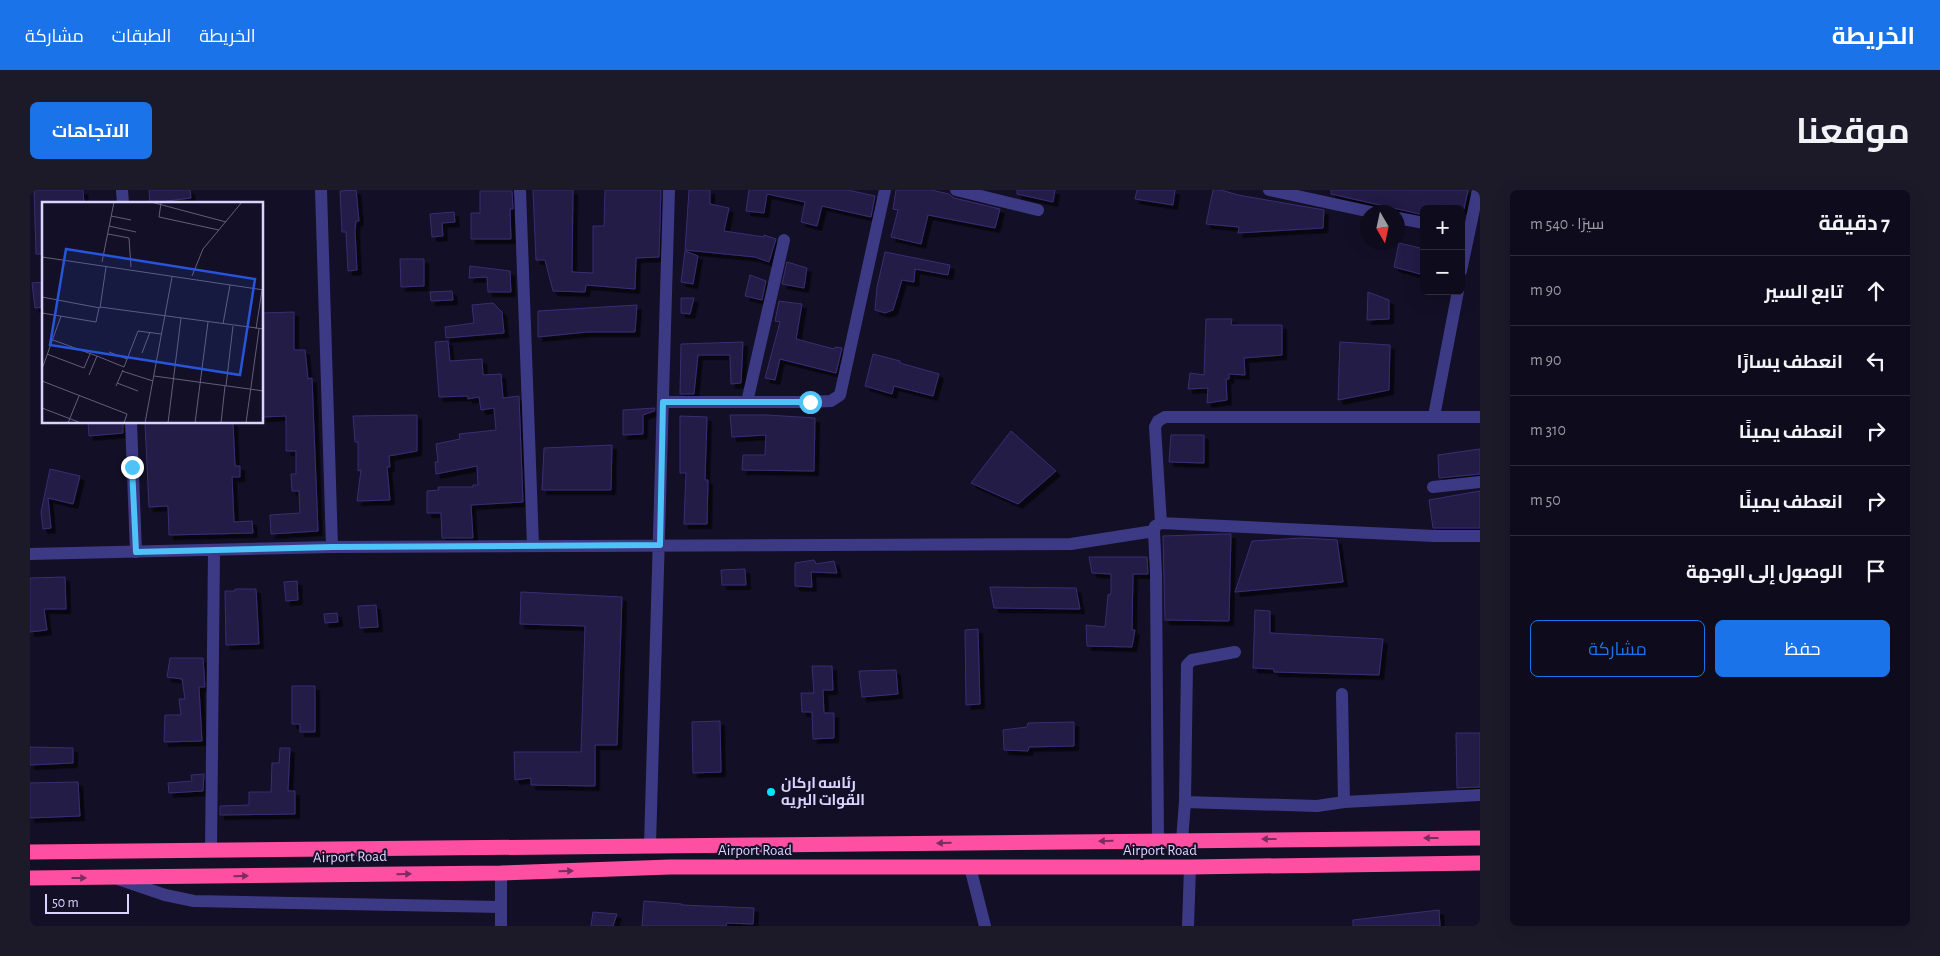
<!DOCTYPE html>
<html lang="ar">
<head>
<meta charset="utf-8">
<style>
  body { margin:0; font-family:"Alegreya Sans",Cairo,sans-serif; background:#1c1929; color:#f1f3f6; direction:rtl }
  .controls { position:absolute; right:15px; top:15px; display:grid; overflow:hidden; border-radius:8px; box-shadow:0 5px 20px #0002 }
  .controls button { width:45px; height:45px; display:grid; place-items:center; padding:0; border:0; border-bottom:1px solid #2e2b3b; background:#0e0b1c; color:#f1f3f6; font:25px sans-serif }
  .compass { position:absolute; left:1330px; top:15px; width:45px; height:45px; border-radius:50%; background:#0e0b1c; box-shadow:0 5px 20px #0002; rotate:171deg }
  .scale { position:absolute; left:15px; bottom:12px; width:84px; box-sizing:border-box; padding-left:5px; border:2px solid #d9d4ff; border-top:0; font-size:14px; line-height:18px; white-space:nowrap; color:#d9d4ff; -webkit-text-stroke:4px #130f26; paint-order:stroke }
  .stop { position:absolute; width:15px; height:15px; margin:-11px; border:4px solid #4fc3f7; border-radius:50%; background:#fff }
  .stop.end { background:#4fc3f7; border-color:#fff; box-shadow:0 1px 5px #0008 }
  .list { margin:0; padding:0; list-style:none }
  h2 { display:flex; justify-content:space-between; align-items:center; height:65px; margin:0; padding:0 20px; font-size:21px }
  h2 small { font-size:16px; font-weight:400; color:#9b9ba3 }
  .list li { display:grid; grid-template-columns:32px 1fr auto; gap:15px; align-items:center; box-sizing:border-box; height:70px; padding:0 20px; border-top:1px solid #2e2b3b }
  .list b { display:block; font-size:19px; white-space:nowrap }
  .list em { font-size:16px; font-style:normal; color:#9b9ba3 }
  .actions { display:flex; gap:10px; padding:15px 20px }
  .actions a { flex:1; padding:11px 0; border:1px solid #1a73e8; border-radius:8px; text-align:center; font-size:18px; color:#1a73e8 }
  .actions .main { background:#1a73e8; color:#fff }
  .icon { flex:none; width:28px; height:28px; fill:none; stroke:currentColor; stroke-width:2; stroke-linecap:round; stroke-linejoin:round }
  .map { position:relative; flex:none; width:1450px; height:736px; overflow:hidden; direction:ltr; border-radius:8px }
  header { display:flex; align-items:center; gap:30px; box-sizing:border-box; height:70px; padding:0 25px; background:#1a73e8; color:#fff }
  header strong { font-size:24px }
  nav { display:flex; gap:28px; margin-inline-start:auto; font-size:18px }
  .intro { display:flex; align-items:center; justify-content:space-between; box-sizing:border-box; height:120px; padding:0 30px }
  h1 { margin:0; font-size:35px }
  .button { padding:12px 22px; border-radius:8px; background:#1a73e8; color:#fff; font-size:18px; font-weight:700 }
  main { display:flex; gap:30px; padding:0 30px }
  aside { flex:1; background:#0e0b1c; border-radius:8px; box-shadow:0 5px 20px #0002 }
  .map>svg:first-child { display:block }
</style>
</head>
<body>
<header>
<strong>الخريطة</strong>
<nav><a>الخريطة</a><a>الطبقات</a><a>مشاركة</a></nav>
</header>
<div class="intro"><h1>موقعنا</h1><a class="button">الاتجاهات</a></div>
<main>
<aside>
<h2>7 دقيقة<small>سيرًا · 540 m</small></h2>
<ul class="list">
<li><svg class="icon" aria-label="ahead" viewBox="0 0 24 24"><path d="M12 20V5M6 11l6-6 6 6"/></svg><div><b>تابع السير</b></div><em>90 m</em></li>
<li><svg class="icon" aria-label="left" viewBox="0 0 24 24"><path d="M17 20v-9H6M10 6l-5 5 5 5"/></svg><div><b>انعطف يسارًا</b></div><em>90 m</em></li>
<li><svg class="icon" aria-label="right" viewBox="0 0 24 24"><path d="M7 20v-9h11M14 6l5 5-5 5"/></svg><div><b>انعطف يمينًا</b></div><em>310 m</em></li>
<li><svg class="icon" aria-label="right" viewBox="0 0 24 24"><path d="M7 20v-9h11M14 6l5 5-5 5"/></svg><div><b>انعطف يمينًا</b></div><em>50 m</em></li>
<li><svg class="icon" aria-label="arrive" viewBox="0 0 24 24"><path d="M6 21V4h12l-3 4 3 4H6"/></svg><div><b>الوصول إلى الوجهة</b></div></li>
</ul>
<div class="actions"><a class="main">حفظ</a><a>مشاركة</a></div>
</aside>
<div class="map">
<svg width="1450" height="736" viewBox="0 0 1450 736">
  <defs>
    <filter id="shadow"><feDropShadow dx="4.5" dy="4.5" stdDeviation="0" flood-color="#0009"/></filter>
  </defs>
  <rect width="100%" height="100%" fill="#130f26"/>
  <path fill="#241b47" stroke="#3b2d73" filter="url(#shadow)" d="M4,0H53L54,14H14V64H6Z
    M119,0H160L161,8L120,13Z
    M326,0L329,31H326L325,41L327,80L318,81L316,42H312L310,1Z
    M503,0H543L542,82L563,83V36H574L575,0H631L629,67L606,68L605,99L556,95L555,102L523,101L515,70H506Z
    M659,0H680V14L699,18L694,41L734,47V45L746,49L739,72L725,67L655,60Z
    M719,0H818L845,6L841,27L792,16L787,36L771,32L775,12L737,4L734,23L716,21Z
    M866,0H901L919,4L924,8L970,19L965,38L898,25L891,54L861,47L868,20L863,19Z
    M987,0H1025L1023,12L987,4Z
    M1107,0H1145L1143,15L1105,9Z
    M1183,0H1191L1208,5L1294,20L1293,38L1208,43L1209,37L1176,34Z
    M1301,0H1438L1434,19H1394V25L1301,4Z
    M450,1H482L483,19H480L481,49H441V23H450Z
    M424,22L425,32L412,33L413,46L402,47L400,24Z
    M1369,53L1394,59L1390,84L1364,77Z
    M655,61L668,66L663,94L651,92Z
    M855,62L920,75L918,85L885,79L884,92L872,90L863,120L855,123L845,120L847,97Z
    M370,69H394V96L371,97Z
    M757,72L777,78L774,98L752,94Z
    M440,76L480,81L481,102H458L457,87L439,88Z
    M720,85L736,91L732,110L715,106Z
    M14,92V117L5,118L2,93Z
    M422,101L423,110L401,111L400,102Z
    M1338,102L1359,110V129L1337,130Z
    M651,108H664L660,124L651,123Z
    M749,111L772,114L766,149L804,159L805,157L812,158L806,183L750,169L745,190L735,188L750,132L745,131Z
    M463,113L472,122L474,143L416,148L415,137L444,133L442,115Z
    M607,115L605,142H557L508,147V121Z
    M264,122V160H275L278,189L282,188L288,341L241,344L240,325L270,323L269,301H262L261,284H266V261H256V226L232,227V123Z
    M1176,129H1202L1201,135H1252V165L1214,168L1215,185L1199,184V189H1196L1197,210L1177,213L1178,198L1158,199L1160,183L1174,185Z
    M418,151L420,171L452,169L453,185L471,184L473,208L489,206L493,312L441,315L443,348H412L411,323H397V301L409,300L408,297H443V295H448L447,276L406,284L405,272H408L406,254L430,249L429,244L466,240L464,218L451,220L449,207L438,209V206L409,207L405,152Z
    M713,152L711,193L701,194L700,165H668L664,204H650L651,154Z
    M1310,152L1360,155L1359,200L1308,210Z
    M843,164L870,171V173L909,184L903,206L864,196L862,204L835,196Z
    M625,218L624,221L613,225V244L593,245V220Z
    M387,225V261L359,266L360,277H357L360,310L327,311L331,280L328,281V252H325L323,226Z
    M700,225H737L785,228L784,281L712,280L713,265H735L736,245L702,247Z
    M650,226L677,227L675,290H678L677,334H654L656,283H650Z
    M58,232H93V243L59,246Z
    M149,232H203L205,276H210V287H202L204,332L222,331L223,343L139,345L138,316L119,317L115,233Z
    M981,241L1026,281L988,314L941,293Z
    M1141,245H1174V273L1139,272Z
    M582,255L581,300H512L514,258Z
    M1450,259V284L1409,288L1408,265Z
    M20,279L50,286L43,314L18,308L21,338L13,339L11,322Z
    M1450,301V338H1403L1399,310Z
    M1191,344H1201L1199,431L1135,430L1133,346Z
    M1272,348L1307,350L1313,392L1205,402L1222,351Z
    M1059,367H1117L1118,384H1103L1102,440H1105L1102,457L1057,456L1056,435L1075,437L1078,405L1081,404V384L1062,383Z
    M784,370L786,374L804,371L807,383L781,382L782,397L765,396V373Z
    M715,379L716,395H692L691,380Z
    M35,387L36,419H14L17,440L0,442V388Z
    M267,391L268,410L256,411L254,392Z
    M960,397L1046,398L1050,419L964,418Z
    M205,399H226L229,454L196,455L195,401H205Z
    M491,402L592,407L587,555H565V596L501,595V588L485,590L484,562H551L555,436L490,434Z
    M346,415L348,437L330,438L328,416Z
    M1225,420L1240,421V443L1353,449L1349,485L1244,482V479L1223,478Z
    M307,423L308,432L295,433L294,424Z
    M948,439L950,514L936,515L935,440Z
    M140,468H173L175,497H169L172,551L134,552L135,525H151L149,509H155L152,489L137,487Z
    M782,476H802L803,500H793L794,523H804V548L783,549L782,522H772L771,503H784Z
    M866,480L868,504L832,507L829,481Z
    M262,496H285V542H270V534H262Z
    M690,531L691,582L663,583L662,532Z
    M1044,532V556L999,557L998,561L974,560L973,540L997,537L998,533Z
    M1426,543H1450V597L1427,598Z
    M0,557L43,558V573L0,575Z
    M250,558H260L258,601H265V624L190,625V616L219,615V602H241L242,573H249Z
    M174,584L173,601L139,603L138,593L162,591L161,585Z
    M48,592L50,626L0,628V593Z
    M614,711L652,714V715L724,718L723,734L697,733L696,736H612Z
    M1409,720L1410,736H1323V730Z
    M563,722L587,724L583,736H561Z"/>
  <g fill="none" stroke-linecap="round" stroke-linejoin="round">
    <path stroke="#3d3a85" stroke-width="12" d="M92,0L93,14
      M291,0L302,357
      M490,0L503,356
      M926,0L1008,20
      M1239,0L1341,22
      M1368,28L1394,33
      M1431,81L1448,0
      M633,212H780L801,211L810,205L855,0
      M717,212L754,50
      M1404,226L1428,101
      M101,232L106,362
      M1403,297L1450,292
      M1131,333L1125,237L1128,231L1135,227H1450
      M0,364L302,357L1041,354L1124,341
      M1312,504L1314,612
      M1155,612L1287,616L1314,612L1450,605
      M1152,650L1155,612L1157,475L1162,470L1205,462
      M1128,651L1126,384L1124,341L1125,336L1131,333L1404,346H1450
      M620,655L639,0
      M181,661L184,360
      M940,677L955,736
      M88,689L135,705L164,711L471,717
      M471,736V683
      M1158,736L1160,677"/>
    <path stroke="#ff4fa3" stroke-width="15" d="M0,662C483,659 967,651 1450,648
      M0,688L471,683L640,677H1160L1450,673"/>
  </g>
  <defs><path id="oneway-solid" d="M-6-.8H1V-3.2L6.5 0L1 3.2V.8H-6Z" transform="scale(1.25)"/></defs>
  <g fill="#7d2c5e">
    <use href="#oneway-solid" transform="translate(1401 648) rotate(180)"/>
    <use href="#oneway-solid" transform="translate(1239 649) rotate(180)"/>
    <use href="#oneway-solid" transform="translate(1076 651) rotate(179)"/>
    <use href="#oneway-solid" transform="translate(914 653) rotate(179)"/>
    <use href="#oneway-solid" transform="translate(536 681) rotate(-2)"/>
    <use href="#oneway-solid" transform="translate(374 684) rotate(-1)"/>
    <use href="#oneway-solid" transform="translate(211 686) rotate(-1)"/>
    <use href="#oneway-solid" transform="translate(49 688)"/>
  </g>
  <g fill="none" stroke-linecap="round" stroke-linejoin="round">
    <path stroke="#4fc3f7" stroke-width="6" d="M102,277L106,362L302,357L630,355L633,212H780"/>
  </g>
  <circle fill="#00e5ff" stroke="#130f26" stroke-width="2" cx="741" cy="602" r="5"/>
  <g text-anchor="middle" dominant-baseline="central" stroke-width="4" stroke-linejoin="round" paint-order="stroke">
    <g font-size="15" font-weight="bold" fill="#d9d4ff" stroke="#130f26" text-anchor="start">
      <text x="751" y="593">رئاسه اركان<tspan x="751" dy="17">القوات البريه</tspan></text>
    </g>
    <g font-size="15" fill="#d9d4ff" stroke="#130f26">
      <text x="725" y="660">Airport Road</text>
      <text x="1130" y="660">Airport Road</text>
      <text transform="translate(320 667) rotate(-1)">Airport Road</text>
    </g>
  </g>
  <g transform="translate(12 12)">
    <rect width="221" height="221" fill="#130f26"/>
    <path fill="none" stroke="#625e7d" stroke-width="1" d="M109,0L184,20M119,1L117,15L177,28M69,14L89,18M67,24L94,30M66,32L87,36L89,65M0,55L222,88M60,60L72,0M150,74L161,47L200,0M0,95L58,106L64,65M58,105L222,127M0,111L54,120L57,106M181,122L188,83M214,127L220,88M11,138L55,154L47,173M67,150L85,157M100,151L108,130M5,152L42,166L48,152M55,154L82,165L96,129L119,132M0,167L19,114M80,169L111,179M112,174L222,189M0,179L85,212L82,221M75,181L96,189M74,184L81,168M184,184L191,124M0,206L39,221M26,221L37,194M103,221L130,75M126,221L139,116M153,221L166,120M179,221L183,184M204,221L217,127"/>
    <path fill="#2655da" fill-opacity="0.15" stroke="#2655da" stroke-width="2.5" d="M24,47L213,77L198,173L8,143Z"/>
    <rect width="221" height="221" fill="none" stroke="#d9d4ff" stroke-width="2.5"/>
  </g>
</svg>
<div class="controls">
<button>+</button>
<button>−</button>
</div>
<svg class="compass" viewBox="-18 -18 36 36"><path d="M0-13l5 13h-10z" fill="#e53935"/><path d="M0 13l5-13h-10z" fill="#9b9ba3"/></svg>
<div class="scale">50 m</div>
<div class="stop" style="left:780px;top:212px"></div>
<div class="stop end" style="left:102px;top:277px"></div>
</div>
</main>
</body>
</html>
